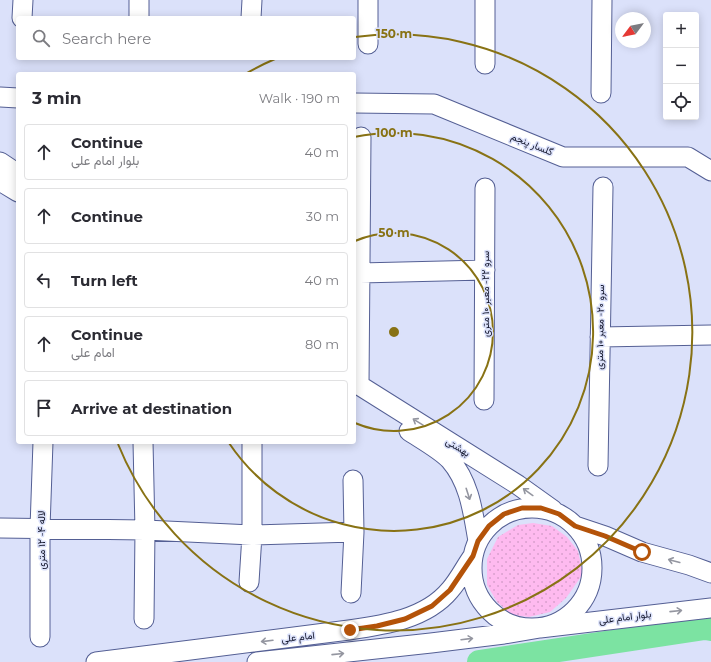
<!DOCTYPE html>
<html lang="en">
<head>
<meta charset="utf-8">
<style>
  body { margin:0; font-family:Montserrat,Vazirmatn,sans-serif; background:#f2f2f3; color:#2b2b33 }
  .controls { position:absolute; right:12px; top:12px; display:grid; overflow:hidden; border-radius:4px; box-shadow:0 2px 10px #0003 }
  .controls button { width:36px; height:36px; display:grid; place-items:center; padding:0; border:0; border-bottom:1px solid #e1e1e2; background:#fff; color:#2b2b33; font:20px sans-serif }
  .compass { position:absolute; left:615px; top:12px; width:36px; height:36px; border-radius:50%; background:#fff; box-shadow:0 2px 10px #0003; rotate:238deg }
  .stop { position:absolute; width:12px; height:12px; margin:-9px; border:3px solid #b45309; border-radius:50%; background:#fff }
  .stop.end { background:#b45309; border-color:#fff; box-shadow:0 1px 4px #0008 }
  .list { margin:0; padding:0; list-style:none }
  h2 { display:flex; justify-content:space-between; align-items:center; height:52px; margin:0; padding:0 16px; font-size:17px }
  h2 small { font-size:13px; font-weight:400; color:#7c7c81 }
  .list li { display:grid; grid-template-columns:26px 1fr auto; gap:12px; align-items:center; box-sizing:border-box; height:56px; margin:0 8px 8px; padding:0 8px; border:1px solid #e1e1e2; border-radius:4px }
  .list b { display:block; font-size:15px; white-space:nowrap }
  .list p { margin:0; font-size:13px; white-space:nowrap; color:#7c7c81 }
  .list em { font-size:13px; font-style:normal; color:#7c7c81 }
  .icon { flex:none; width:22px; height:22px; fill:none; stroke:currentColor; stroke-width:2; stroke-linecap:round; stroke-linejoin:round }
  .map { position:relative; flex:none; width:711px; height:662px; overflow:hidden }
  .search { position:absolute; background:#fff; box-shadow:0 2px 10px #0003; left:16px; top:16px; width:340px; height:44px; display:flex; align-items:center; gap:10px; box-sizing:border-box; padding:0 14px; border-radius:4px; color:#7c7c81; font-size:15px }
  .panel { position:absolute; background:#fff; box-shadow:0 2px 10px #0003; left:16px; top:72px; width:340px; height:372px; border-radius:4px }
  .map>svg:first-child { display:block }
</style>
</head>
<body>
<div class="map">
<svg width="711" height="662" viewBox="0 0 711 662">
  <defs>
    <pattern id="grass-dots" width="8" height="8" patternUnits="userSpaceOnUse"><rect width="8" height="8" fill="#febaef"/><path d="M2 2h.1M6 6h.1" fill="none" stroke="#d99fcd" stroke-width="1.8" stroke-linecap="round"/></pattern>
  </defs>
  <rect width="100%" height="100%" fill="#dbe1fa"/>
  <path fill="url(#grass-dots)" d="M533,523L552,526L567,537L578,551L583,574L566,598L550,612L529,617L512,615L497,602L487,585V559L498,537L518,525Z"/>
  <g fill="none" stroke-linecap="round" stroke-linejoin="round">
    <path stroke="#7ce3a2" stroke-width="24" d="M479,662L705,628L711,629"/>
    <g stroke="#545f94" stroke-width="21">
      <path id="minor" d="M22,18L23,0
        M139,18V0
        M251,18L252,0
        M368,44V0
        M485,64V0
        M601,93L602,0
        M0,97L18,98
        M354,103L434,104L563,157H688L711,171
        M0,162L18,174
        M0,181L18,192
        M360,273L485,270
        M600,337L711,335
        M354,382L518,485L553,510
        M359,385L361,137
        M484,400L485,188
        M409,431C421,439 441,450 450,460C470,483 473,513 478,541
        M143,442L145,530L144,619
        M598,466L603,187
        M472 568a60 60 0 1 1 120 0a60 60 0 1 1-120 0Z
        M575,526L605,536L642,552L689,565L711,573
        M0,528L145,530L252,535L354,532
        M249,582L252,535V442
        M351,593L354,532L353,480
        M40,637V528L43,442
        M96,662L349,630C384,625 426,619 450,590C459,580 465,567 473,556
        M257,662L431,643L504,634L540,628L711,608"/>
    </g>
    <use href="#minor" stroke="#fff" stroke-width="19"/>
  </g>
  <defs><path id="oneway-shaft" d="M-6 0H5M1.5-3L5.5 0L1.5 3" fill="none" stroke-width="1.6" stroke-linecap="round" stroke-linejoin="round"/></defs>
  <g stroke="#9496a0">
    <use href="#oneway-shaft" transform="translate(418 422) rotate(-148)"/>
    <use href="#oneway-shaft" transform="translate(528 492) rotate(-144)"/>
    <use href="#oneway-shaft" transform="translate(468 494) rotate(72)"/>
    <use href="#oneway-shaft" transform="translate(674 561) rotate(-165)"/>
    <use href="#oneway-shaft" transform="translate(676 611) rotate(-6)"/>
    <use href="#oneway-shaft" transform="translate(467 639) rotate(-7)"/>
    <use href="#oneway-shaft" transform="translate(267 641) rotate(173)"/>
    <use href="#oneway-shaft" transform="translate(338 654) rotate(-6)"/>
  </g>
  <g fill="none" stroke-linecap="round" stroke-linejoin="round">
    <path stroke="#b45309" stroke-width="5" d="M350,630L377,626L405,619L432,606L450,590L473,556L478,541L489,526L504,514L522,508H541L559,514L575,526L605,536L642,552"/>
  </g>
  <g fill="none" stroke="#887214" stroke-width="2">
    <path d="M355 241A99 99 0 1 1 355 423"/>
    <path d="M354 137A199 199 0 1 1 229 443"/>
    <path d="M245 74A298 298 0 0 1 275 59M355 37A298 298 0 1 1 118 444"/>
  </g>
  <g text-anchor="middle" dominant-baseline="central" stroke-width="3" stroke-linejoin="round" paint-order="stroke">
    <g font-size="10" fill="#12152b" stroke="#dbe1fa">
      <text transform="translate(532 144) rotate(22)">گلسار پنجم</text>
      <text transform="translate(485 294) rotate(-90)">سرو ۲۲- معبر ۱۰ متری</text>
      <text transform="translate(600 327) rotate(-89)">سرو ۲۰- معبر ۱۰ متری</text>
      <text transform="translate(458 447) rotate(32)">بهشتی</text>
      <text transform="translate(41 540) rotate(-90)">لاله ۴- ۱۲ متری</text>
      <text transform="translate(625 617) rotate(-7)">بلوار امام علی</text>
      <text transform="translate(298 637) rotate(-7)">امام علی</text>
    </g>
  </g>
  <circle cx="394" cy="332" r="6" fill="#887214" stroke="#dbe1fa" stroke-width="2"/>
  <g font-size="12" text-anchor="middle" font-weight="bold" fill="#887214" stroke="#dbe1fa" stroke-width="3" stroke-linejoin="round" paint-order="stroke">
    <text x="394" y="38">150 m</text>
    <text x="394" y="137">100 m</text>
    <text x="394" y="237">50 m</text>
  </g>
</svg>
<div class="controls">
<button>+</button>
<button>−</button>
<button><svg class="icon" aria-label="locate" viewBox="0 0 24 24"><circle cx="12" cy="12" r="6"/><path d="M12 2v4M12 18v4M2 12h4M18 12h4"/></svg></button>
</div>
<svg class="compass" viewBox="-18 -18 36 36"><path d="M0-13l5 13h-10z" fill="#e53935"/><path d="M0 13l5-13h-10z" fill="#7c7c81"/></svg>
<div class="stop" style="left:642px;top:552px"></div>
<div class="stop end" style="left:350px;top:630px"></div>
<div class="search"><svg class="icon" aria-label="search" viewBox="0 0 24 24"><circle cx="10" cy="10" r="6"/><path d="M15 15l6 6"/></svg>Search here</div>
<section class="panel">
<h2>3 min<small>Walk · 190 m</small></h2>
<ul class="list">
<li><svg class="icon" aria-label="ahead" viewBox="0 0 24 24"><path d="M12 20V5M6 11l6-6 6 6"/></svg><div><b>Continue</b><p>بلوار امام علی</p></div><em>40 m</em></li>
<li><svg class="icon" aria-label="ahead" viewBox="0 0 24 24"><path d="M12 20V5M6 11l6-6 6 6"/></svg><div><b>Continue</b></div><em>30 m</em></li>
<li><svg class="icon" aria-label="left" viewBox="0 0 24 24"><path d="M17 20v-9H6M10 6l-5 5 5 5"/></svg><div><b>Turn left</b></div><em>40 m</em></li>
<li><svg class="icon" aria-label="ahead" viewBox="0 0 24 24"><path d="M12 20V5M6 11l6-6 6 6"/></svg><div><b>Continue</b><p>امام علی</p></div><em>80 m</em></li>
<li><svg class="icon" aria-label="arrive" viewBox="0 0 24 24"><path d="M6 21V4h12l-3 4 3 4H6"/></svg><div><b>Arrive at destination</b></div></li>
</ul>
</section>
</div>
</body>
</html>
